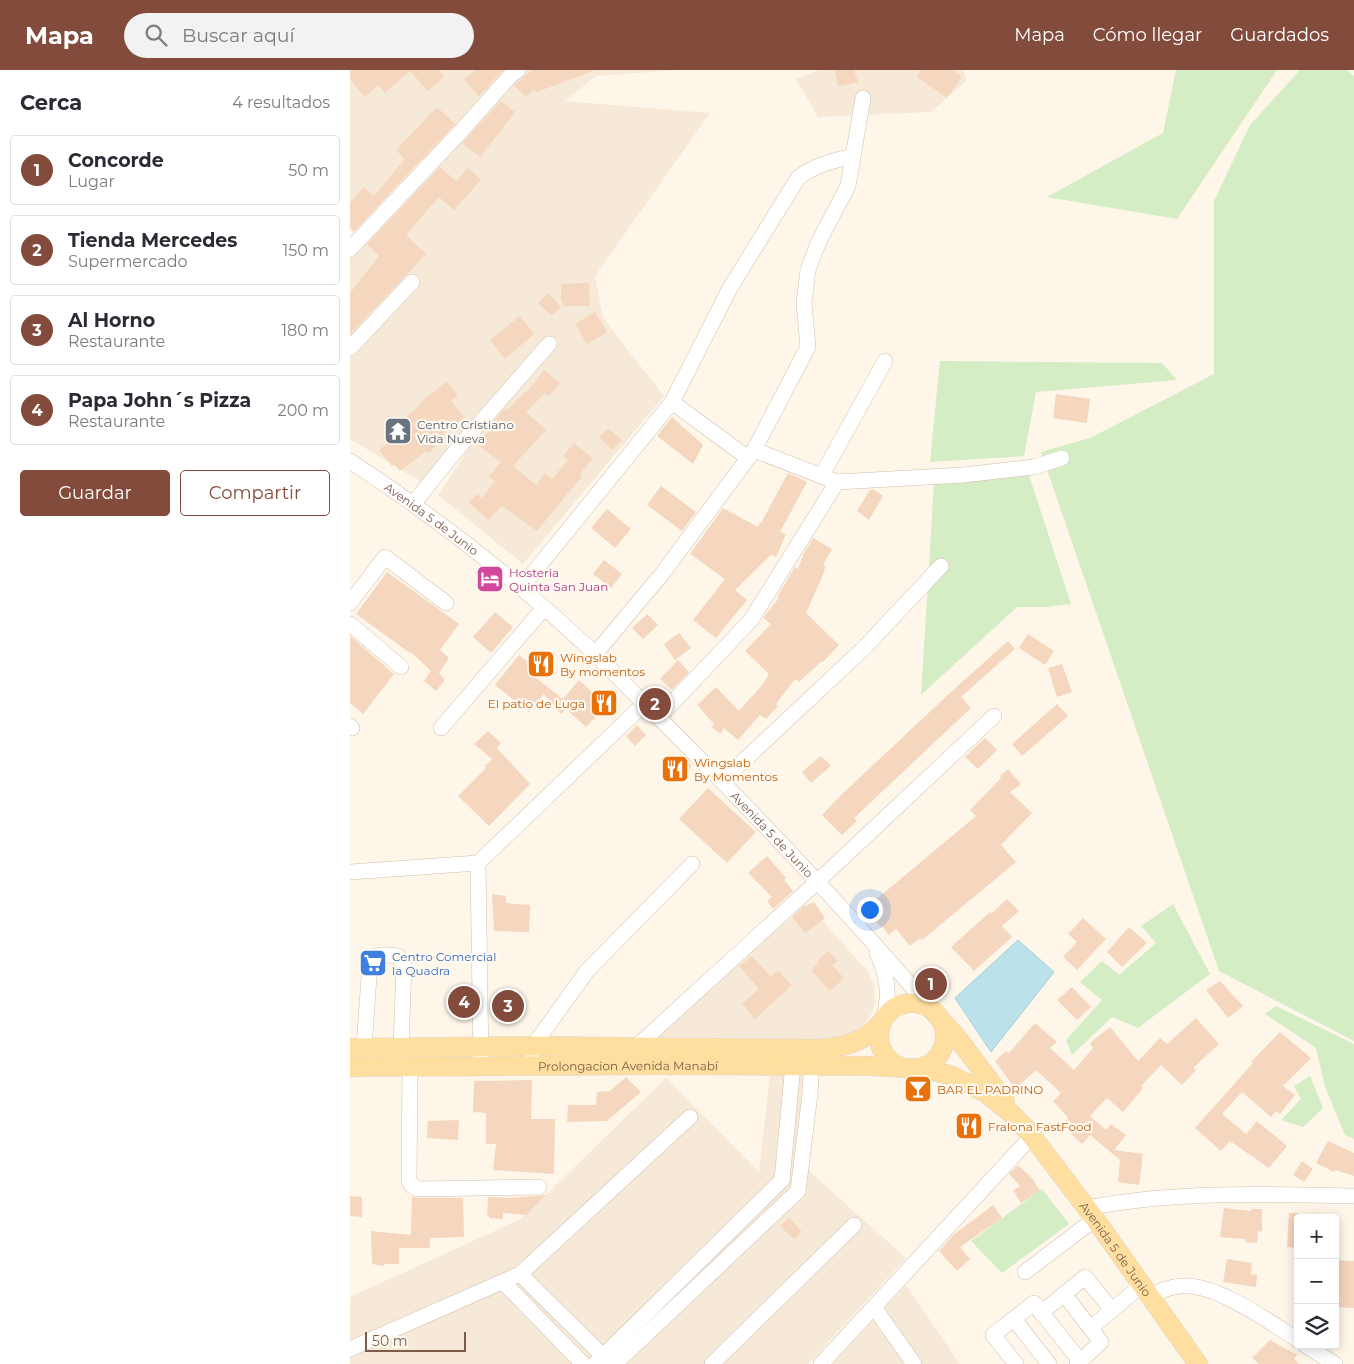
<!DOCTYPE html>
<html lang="es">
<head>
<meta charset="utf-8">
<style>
  body { margin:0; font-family:Montserrat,sans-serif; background:#f2f2f3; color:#2b2b33 }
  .controls { position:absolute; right:15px; bottom:15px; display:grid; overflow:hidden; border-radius:5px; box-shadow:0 2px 12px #0003 }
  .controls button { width:45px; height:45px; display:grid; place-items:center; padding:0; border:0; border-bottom:1px solid #e1e1e2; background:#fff; color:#2b2b33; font:25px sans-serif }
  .scale { position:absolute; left:15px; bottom:12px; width:101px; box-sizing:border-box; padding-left:5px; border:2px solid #7b5d4a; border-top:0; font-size:14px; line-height:18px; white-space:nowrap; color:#7b5d4a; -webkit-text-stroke:4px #fffaf1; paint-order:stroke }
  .you { position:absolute; left:519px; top:839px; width:18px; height:18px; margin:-12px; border:4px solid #fff; border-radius:50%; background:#1a73e8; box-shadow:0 0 0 8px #1a73e833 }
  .badge { display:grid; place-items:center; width:32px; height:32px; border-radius:50%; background:#834b3c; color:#fff; font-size:16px; font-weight:700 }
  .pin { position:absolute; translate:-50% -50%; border:2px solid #fff; box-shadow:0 1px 5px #0006 }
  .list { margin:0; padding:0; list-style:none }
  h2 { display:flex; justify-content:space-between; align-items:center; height:65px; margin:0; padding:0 20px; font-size:21px }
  h2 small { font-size:16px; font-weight:400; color:#7c7c81 }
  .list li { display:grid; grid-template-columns:32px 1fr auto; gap:15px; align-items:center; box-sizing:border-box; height:70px; margin:0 10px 10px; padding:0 10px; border:1px solid #e1e1e2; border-radius:5px }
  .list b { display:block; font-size:19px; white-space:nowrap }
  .list p { margin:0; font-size:16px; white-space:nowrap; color:#7c7c81 }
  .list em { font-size:16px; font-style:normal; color:#7c7c81 }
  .actions { display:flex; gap:10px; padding:15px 20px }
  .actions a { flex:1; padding:11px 0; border:1px solid #834b3c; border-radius:5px; text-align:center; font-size:18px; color:#834b3c }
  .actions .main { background:#834b3c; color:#fff }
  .icon { flex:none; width:28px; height:28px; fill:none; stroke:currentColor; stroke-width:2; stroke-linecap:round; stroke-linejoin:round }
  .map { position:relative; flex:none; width:1004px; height:1294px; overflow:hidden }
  header { display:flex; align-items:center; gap:30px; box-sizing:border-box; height:70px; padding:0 25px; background:#834b3c; color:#fff }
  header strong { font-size:24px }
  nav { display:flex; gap:28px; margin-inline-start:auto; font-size:18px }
  .search { width:350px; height:45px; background:#f2f2f3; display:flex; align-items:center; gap:12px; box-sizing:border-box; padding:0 18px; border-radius:28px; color:#7c7c81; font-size:19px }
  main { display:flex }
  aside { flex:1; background:#fff }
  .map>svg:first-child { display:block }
</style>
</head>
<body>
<header>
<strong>Mapa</strong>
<div class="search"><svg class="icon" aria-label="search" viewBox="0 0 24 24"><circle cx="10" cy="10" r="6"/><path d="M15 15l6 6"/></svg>Buscar aquí</div>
<nav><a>Mapa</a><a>Cómo llegar</a><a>Guardados</a></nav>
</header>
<main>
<aside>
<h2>Cerca<small>4 resultados</small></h2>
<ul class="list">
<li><span class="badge">1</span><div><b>Concorde</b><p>Lugar</p></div><em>50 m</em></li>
<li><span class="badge">2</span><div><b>Tienda Mercedes</b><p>Supermercado</p></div><em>150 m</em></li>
<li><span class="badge">3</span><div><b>Al Horno</b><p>Restaurante</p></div><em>180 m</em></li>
<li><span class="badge">4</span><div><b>Papa John´s Pizza</b><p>Restaurante</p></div><em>200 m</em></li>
</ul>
<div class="actions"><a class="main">Guardar</a><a>Compartir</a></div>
</aside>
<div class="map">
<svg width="1004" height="1294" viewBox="0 0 1004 1294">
  <rect width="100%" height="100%" fill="#fef6e9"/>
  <path fill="#f6e9d7" d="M0,0H328L246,6L215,31L360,43L245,206L253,248L314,326L173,494L88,425L147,335L76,415L0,369V174L80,90L68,89L0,158Z
    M469,0H613L617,10L581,42L468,47L446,9Z
    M458,834L518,902L524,915L525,930L522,943L511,958L503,965L484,970L299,967Z
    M420,1004L469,1006L459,1101L556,1188L458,1294H0V1227L171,1149L316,1008L409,1102Z
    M556,1215L610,1294H482Z"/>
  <path fill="#d4edc5" d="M826,0H927L827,149L697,127L813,63Z
    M950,0H997L1004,6V971L869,901L691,382L740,368L864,304V131L900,55Z
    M590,291L812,293L827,310L686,322L674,386L580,392Z
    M677,399L721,534L697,537H667L571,625L584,413Z
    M823,834L860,904L788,958L762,947L722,985L716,970L752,930L730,912L752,891L769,905L806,873L791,856Z
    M926,936L1004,974V1069L995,1065L975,1017L966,978L915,944Z
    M960,1006L973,1038L953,1057L931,1050L951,1029L944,1016Z
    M692,1119L719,1154L652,1203L621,1171Z"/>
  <path fill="#bbe1ea" stroke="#a0d1dc" d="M668,870L704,902L641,982L605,928Z"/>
  <path fill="#f5d6be" d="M0,0H89L94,6L78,21L60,1L35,23L28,15L15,27L0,9Z
    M125,0H153L129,26L114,10Z
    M182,0H243V1L187,22L184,19L176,27L164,15Z
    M485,0H504L508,12L488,16Z
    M570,0H602L612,7L597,28L567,7Z
    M151,31L165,42L130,87L112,73Z
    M87,37L105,54L4,162L0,158V133L14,117L24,126L55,89L46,80Z
    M90,97L106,111L118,98L131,110L104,140L89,127L56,165L76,184L0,264V223L29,186L17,174Z
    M239,213L240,236H214L211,230V214Z
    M198,223L211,237L202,246L188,233Z
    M245,242L257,262L237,274L225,254Z
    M170,246L184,264L155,289L140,270Z
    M194,300L210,313L199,326L195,323L176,342L196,360L163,396L186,415L195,403L202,409L218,390L213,386L224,373L243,388L230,404L232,406L187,461L152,436L138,450L119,432L127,424L132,428L145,411L139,406L151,392L128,375L146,352L144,351L155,338L157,340L176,321L177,322Z
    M97,311L108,325L101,331L114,347L91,366L94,369L78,383L76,381L50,401L44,394L42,396L29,380L56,358L51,352L71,334L70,333Z
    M706,324L740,329L737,353L703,348Z
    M322,347L353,375L343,394L307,366Z
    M258,358L272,370L262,380L249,367Z
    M438,403L457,412L430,462L436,464L426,487L421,485L385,520L397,530L366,568L343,550L375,509L340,484L373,438L408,457L410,452L411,453Z
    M311,416L346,442L332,461L297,435Z
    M523,419L533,426L519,450L507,441L520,420Z
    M257,439L281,459L265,478L241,458Z
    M463,468L482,479L473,495L476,496L472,507L456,543L489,575L473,592L472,591L449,612L445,609L426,634L428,636L416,649L410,645L388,670L374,658L370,664L362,657L364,654L347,635L366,617L389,641L412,615L419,604L395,581L421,554L413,548L429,528L427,527L445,497L448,499L454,483Z
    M254,490L272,504L261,518L243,504Z
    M37,502L109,554L90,580L99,588L89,603L95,610L86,621L74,611L81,601L61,582L60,583L6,544Z
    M145,542L163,557L141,583L123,567Z
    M297,544L308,555L293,569L282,558Z
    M329,563L341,578L325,590L314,574Z
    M678,564L704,581L695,595L669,578Z
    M0,566L44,604L13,644L0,633Z
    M658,571L665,579L611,627L621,638L504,748L507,751L492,765L472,745L489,727L602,621Z
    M169,585L190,602L186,608L213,629L229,610L248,628L243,634L250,643L236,657L216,639L211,644L194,624L179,642L145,615Z
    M328,590L339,602L322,620L310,609Z
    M712,594L722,622L707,627L698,598Z
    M707,634L718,646L672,686L662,674Z
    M287,655L296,665L285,676L276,666Z
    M138,661L151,673L147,678L180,714L139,756L108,726L136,698L135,696L142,689L124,674Z
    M635,668L647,680L628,699L615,687Z
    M331,684L342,696L334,703L322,691Z
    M471,686L481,696L461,713L452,702Z
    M658,699L671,714L660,722L682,743L651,775L666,792L572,870L570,868L560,876L546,859L539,865L532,856L531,857L511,835L521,826L524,830L529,827L626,746L620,740L651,708L650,706Z
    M358,718L406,762L377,793L329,749Z
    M417,786L436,808L434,810L443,821L423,839L417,831L422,827L398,803Z
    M142,824L156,826V833L180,835L179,862L144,861Z
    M657,829L669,841L652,856L662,867L624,901L601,877L640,842L641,844Z
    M464,832L475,848L455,863L442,847L455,835L456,836Z
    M733,848L756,869L727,900L713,887L727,872L718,864Z
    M779,857L797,873L772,897L757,882Z
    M478,881L488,891L482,895L494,908L480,921L461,900L469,893L467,891Z
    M402,886L421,907L428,901L442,915L405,949L392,934L409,919L389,896Z
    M870,911L893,936L878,948L856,920Z
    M722,917L741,937L727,950L707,930Z
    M846,948L869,974L843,998L846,1000L832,1015L811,995L791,1016L793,1018L773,1042L757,1028L740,1046L756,1060L761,1054L776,1065L764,1080L793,1084L789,1115L768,1112L770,1090L740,1065L732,1074L712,1055L718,1048L703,1031L711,1023L686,1000L665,1019L645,991L656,981L659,983L685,953L707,972L700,978L724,1000L743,978L740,973L760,957L788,991L810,968L817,974Z
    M930,962L961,988L933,1016L945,1025L930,1044L926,1041L921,1047L892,1022L872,1044L896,1064L907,1051L937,1076L919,1098L880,1071L871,1081L845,1058L903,993L901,992Z
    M276,1007L291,1022L257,1051L217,1052L218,1035H246L247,1022L260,1021Z
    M182,1010L181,1049H205L204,1104L143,1100L146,1074H136V1043L123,1042L124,1011Z
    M109,1050L108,1070L77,1068L78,1051Z
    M978,1071L1004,1083V1106L985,1100L984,1102L966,1093Z
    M952,1091L963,1099L954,1112L943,1105Z
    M668,1095L682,1108L690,1121L671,1133L663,1120L670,1116L659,1104Z
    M196,1125L176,1145L153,1143V1149L139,1148V1145H137L138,1127L159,1128Z
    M0,1126L12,1127V1147L0,1146Z
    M62,1126L69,1128H113L114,1167L80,1168V1178H49V1194H35L34,1196L22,1194L21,1161L61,1165Z
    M643,1135L652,1148L610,1177L620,1189L607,1201L589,1181L603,1165Z
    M874,1138L901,1141V1139H912V1162L908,1161L907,1173L895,1172V1169L870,1167Z
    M939,1143H948V1178L937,1177Z
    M439,1148L452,1162L444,1169L430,1156Z
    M877,1189L902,1193L901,1204L907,1205L906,1217L873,1212Z
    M985,1190L1004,1191V1238L985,1237Z
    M920,1270L947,1285L944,1289L949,1294H909L902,1288Z"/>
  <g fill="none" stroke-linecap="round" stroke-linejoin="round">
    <g stroke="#d2bfad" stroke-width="16">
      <g id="minor">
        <path d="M0,179L113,59L161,5L168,0"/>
        <path d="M0,278L62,212"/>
        <path d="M322,332L398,388"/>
        <path d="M404,380L487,412L613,405L684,397L712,388"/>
        <path id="s1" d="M0,391C87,448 169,512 244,583C261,599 276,616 293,632C394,732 491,834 583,941"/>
        <path d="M472,405L535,291"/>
        <path d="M63,434L108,378L199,274"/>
        <path d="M171,518L322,332L380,218L448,108C464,95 483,91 503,86"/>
        <path d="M0,533L35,487L96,533"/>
        <path d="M0,554L51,597"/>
        <path d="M245,584L312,504L404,380L458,277L454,233L458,200L469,171L498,116L513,28"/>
        <path d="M309,647L401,550L487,412"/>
        <path d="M0,656L2,658"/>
        <path d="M91,658L194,538"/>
        <path d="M372,711L514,578L591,496"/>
        <path d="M128,793L131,996"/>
        <path d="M0,802L128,793L294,634"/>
        <path d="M527,883C538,907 541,927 532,952"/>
        <path d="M286,977L468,811L644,646"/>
        <path d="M14,978L20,892C27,882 36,885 48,886L54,894L51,977"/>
        <path d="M180,996L183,976L237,901L342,794"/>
        <path d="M60,997L59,1110L62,1116L69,1119L189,1117"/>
        <path d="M737,1138C825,1121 915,1124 1004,1126"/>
        <path d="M675,1202L745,1149"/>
        <path d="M170,1204L260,1293"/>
        <path d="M153,1212L233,1294"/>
        <path d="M714,1224L751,1272L727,1294"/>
        <path d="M801,1226C810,1221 820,1217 830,1216C865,1212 919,1252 948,1270"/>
        <path d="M524,1237L564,1294"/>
        <path d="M691,1243L735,1207L762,1240"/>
        <path d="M664,1249L699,1294"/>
        <path d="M741,1258L793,1214"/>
        <path d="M955,1275L985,1294"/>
        <path d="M0,1279L170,1204L340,1047"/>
        <path d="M245,1294L432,1110L444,984"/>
        <path d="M265,1294L448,1121L460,1024L462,985"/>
        <path d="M362,1294L504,1155"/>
        <path d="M471,1294L682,1066"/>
        <path d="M666,1294L643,1265L684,1233L730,1291"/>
      </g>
    </g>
    <g stroke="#ddd5d0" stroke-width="20">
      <g id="major">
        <circle cx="562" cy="966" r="33"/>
        <path d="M583,941L609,970L655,1031"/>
        <path d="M0,978L183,976L468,979C497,977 512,973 532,952"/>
        <path id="s2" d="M0,997L312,995L521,996L573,999L600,1005L636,1023L663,1045L682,1066"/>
        <path id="s3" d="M675,1057L745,1149L848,1294"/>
      </g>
    </g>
    <use href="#minor" stroke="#fff" stroke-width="15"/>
    <use href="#major" stroke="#ffdf9f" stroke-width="19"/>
  </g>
  <defs>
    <g id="temple-square" transform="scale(1.4375)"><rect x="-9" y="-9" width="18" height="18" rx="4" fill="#6b7280" stroke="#fffaf1"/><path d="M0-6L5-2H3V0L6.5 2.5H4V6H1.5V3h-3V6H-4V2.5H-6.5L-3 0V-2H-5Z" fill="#fff"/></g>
    <g id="hotel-square" transform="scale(1.4375)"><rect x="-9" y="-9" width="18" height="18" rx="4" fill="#d1479c" stroke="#fffaf1"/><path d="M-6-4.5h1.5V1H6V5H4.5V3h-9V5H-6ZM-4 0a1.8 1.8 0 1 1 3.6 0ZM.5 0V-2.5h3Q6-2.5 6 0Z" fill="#fff"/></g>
    <g id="restaurant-square" transform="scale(1.4375)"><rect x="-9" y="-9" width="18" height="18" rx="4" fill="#e8710a" stroke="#fffaf1"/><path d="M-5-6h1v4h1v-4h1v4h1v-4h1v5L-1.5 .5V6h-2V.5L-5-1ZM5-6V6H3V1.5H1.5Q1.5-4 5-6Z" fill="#fff"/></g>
    <g id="supermarket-square" transform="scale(1.4375)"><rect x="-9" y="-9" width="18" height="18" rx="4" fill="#3f7fe0" stroke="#fffaf1"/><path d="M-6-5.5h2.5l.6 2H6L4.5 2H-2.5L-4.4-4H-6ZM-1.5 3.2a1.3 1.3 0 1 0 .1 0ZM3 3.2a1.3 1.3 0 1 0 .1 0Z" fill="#fff"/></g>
    <g id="bar-square" transform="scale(1.4375)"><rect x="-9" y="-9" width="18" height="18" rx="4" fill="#e8710a" stroke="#fffaf1"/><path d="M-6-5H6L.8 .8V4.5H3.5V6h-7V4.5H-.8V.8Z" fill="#fff"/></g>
  </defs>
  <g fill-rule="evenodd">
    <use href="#temple-square" x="48" y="361"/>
    <use href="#hotel-square" x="140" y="509"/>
    <use href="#restaurant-square" x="191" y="594"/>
    <use href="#restaurant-square" x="254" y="633"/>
    <use href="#restaurant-square" x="325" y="699"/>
    <use href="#supermarket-square" x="23" y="893"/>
    <use href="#bar-square" x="568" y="1019"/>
    <use href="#restaurant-square" x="619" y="1056"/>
  </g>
  <g text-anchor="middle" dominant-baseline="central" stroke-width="4.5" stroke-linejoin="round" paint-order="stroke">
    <g font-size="12" fill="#5b616d" stroke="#fffaf1" text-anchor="start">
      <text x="67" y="354">Centro Cristiano<tspan x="67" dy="14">Vida Nueva</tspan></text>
    </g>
    <g font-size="12" fill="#7b5d4a" stroke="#fffaf1">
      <text stroke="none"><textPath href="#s1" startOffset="100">Avenida 5 de Junio</textPath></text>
      <text stroke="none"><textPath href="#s1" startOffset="565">Avenida 5 de Junio</textPath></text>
      <text stroke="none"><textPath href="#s2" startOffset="278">Prolongacion Avenida Manabí</textPath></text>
      <text stroke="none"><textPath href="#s3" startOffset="152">Avenida 5 de Junio</textPath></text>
    </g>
    <g font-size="12" fill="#b23c85" stroke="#fffaf1" text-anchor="start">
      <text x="159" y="502">Hosteria<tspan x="159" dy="14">Quinta San Juan</tspan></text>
    </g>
    <g font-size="12" fill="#c56008" stroke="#fffaf1" text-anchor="start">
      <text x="210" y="587">Wingslab<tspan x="210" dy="14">By momentos</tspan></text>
      <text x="235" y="633" text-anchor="end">El patio de Luga</text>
      <text x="344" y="692">Wingslab<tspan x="344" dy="14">By Momentos</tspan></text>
      <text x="587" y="1019">BAR EL PADRINO</text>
      <text x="638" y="1056">Fralona FastFood</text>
    </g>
    <g font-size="12" fill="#366cbe" stroke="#fffaf1" text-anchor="start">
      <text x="42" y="886">Centro Comercial<tspan x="42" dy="14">la Quadra</tspan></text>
    </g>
  </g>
</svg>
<div class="controls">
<button>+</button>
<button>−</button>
<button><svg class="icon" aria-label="layers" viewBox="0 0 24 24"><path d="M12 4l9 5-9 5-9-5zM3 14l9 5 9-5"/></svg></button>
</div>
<div class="scale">50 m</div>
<div class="you"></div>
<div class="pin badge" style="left:581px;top:914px">1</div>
<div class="pin badge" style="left:305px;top:634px">2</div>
<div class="pin badge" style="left:158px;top:936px">3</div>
<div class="pin badge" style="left:114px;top:932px">4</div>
</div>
</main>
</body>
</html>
